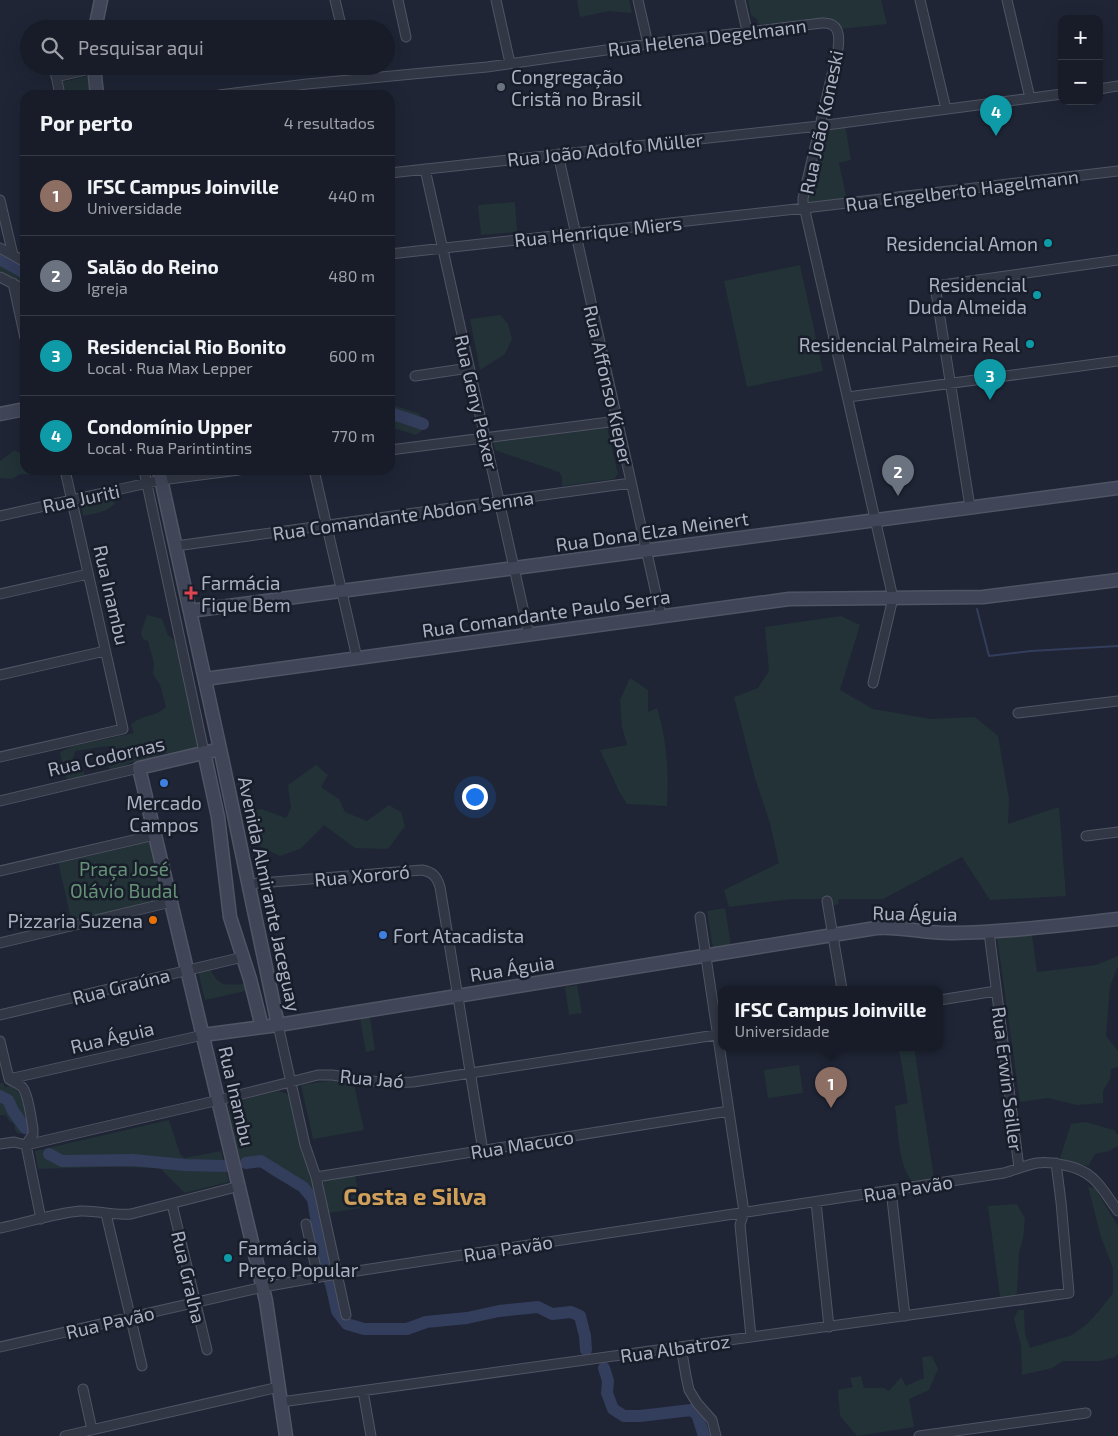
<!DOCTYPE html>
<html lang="pt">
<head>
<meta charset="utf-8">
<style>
  body { margin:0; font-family:"Exo 2",sans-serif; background:#242934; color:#f1f3f6 }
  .controls { position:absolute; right:15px; top:15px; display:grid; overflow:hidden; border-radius:10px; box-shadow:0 5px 20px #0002 }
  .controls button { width:45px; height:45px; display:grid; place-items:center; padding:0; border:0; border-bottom:1px solid #363a45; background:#171c28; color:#f1f3f6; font:25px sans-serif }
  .you { position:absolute; left:474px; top:796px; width:18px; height:18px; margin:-12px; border:4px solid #fff; border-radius:50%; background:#1a73e8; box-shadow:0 0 0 8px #1a73e833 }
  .badge { display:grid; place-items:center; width:32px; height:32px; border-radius:50%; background:#8c9099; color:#fff; font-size:16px; font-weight:700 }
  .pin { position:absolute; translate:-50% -41px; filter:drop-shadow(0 1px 2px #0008) }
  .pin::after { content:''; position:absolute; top:26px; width:18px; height:15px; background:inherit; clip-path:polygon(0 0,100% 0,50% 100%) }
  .popup { position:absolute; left:718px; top:986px; width:225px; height:65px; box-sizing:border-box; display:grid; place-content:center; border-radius:10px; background:#171c28; filter:drop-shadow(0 1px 4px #0005); font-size:16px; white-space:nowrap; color:#9ea1a8 }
  .popup b { font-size:19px; color:#f1f3f6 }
  .popup::after { content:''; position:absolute; left:50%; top:100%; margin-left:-10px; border:10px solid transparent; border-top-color:#171c28 }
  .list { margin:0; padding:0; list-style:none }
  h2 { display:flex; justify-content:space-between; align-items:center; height:65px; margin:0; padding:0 20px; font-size:21px }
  h2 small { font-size:16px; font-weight:400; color:#9ea1a8 }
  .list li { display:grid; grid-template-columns:32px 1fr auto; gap:15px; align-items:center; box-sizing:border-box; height:80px; padding:0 20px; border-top:1px solid #363a45 }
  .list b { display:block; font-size:19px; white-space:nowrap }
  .list p { margin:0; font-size:16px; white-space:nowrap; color:#9ea1a8 }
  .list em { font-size:16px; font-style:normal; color:#9ea1a8 }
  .icon { flex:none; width:28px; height:28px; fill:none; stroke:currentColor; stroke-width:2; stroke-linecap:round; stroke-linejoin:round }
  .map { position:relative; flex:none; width:1118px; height:1436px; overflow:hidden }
  .search { position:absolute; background:#171c28; box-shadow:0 5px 20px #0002; left:20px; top:20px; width:375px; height:55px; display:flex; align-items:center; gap:12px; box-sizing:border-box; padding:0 18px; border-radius:28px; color:#9ea1a8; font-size:19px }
  .panel { position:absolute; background:#171c28; box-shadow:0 5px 20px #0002; left:20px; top:90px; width:375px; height:385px; border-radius:15px }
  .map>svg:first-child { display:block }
</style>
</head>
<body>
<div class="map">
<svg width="1118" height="1436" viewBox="0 0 1118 1436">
  <rect width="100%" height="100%" fill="#1f2535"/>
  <path fill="#223237" d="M577,0H629L632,13L609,11L580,17Z
    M748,0H881L887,24L840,29L821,19L759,25L757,19L751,15Z
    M88,76L90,95H64L62,82Z
    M845,125L851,160L839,163L847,201L812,205L806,200V195L827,128Z
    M515,202L517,232L481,235L478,205Z
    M0,254L25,267V284L0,271Z
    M800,265L823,371L747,387L724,281Z
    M500,315L508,324L512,339L505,354L480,370L470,319Z
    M390,404L420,414L423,430L416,435L390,427Z
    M606,423L618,474L614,479L562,486V477L559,472L495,450L493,441L496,436Z
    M15,450L25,457V470H30L29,474H20L12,479L0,478V461Z
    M117,497C115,512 95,513 83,516L82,506L85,504Z
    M147,615L162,619L168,635L173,639L181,654L199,743L196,749L178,756L165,753L157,755L154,761L148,765L137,761L132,762L112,771L108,767L120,762L122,756L120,749L108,746L75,751L73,759L77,769H79L83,770L85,777L75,780H68L64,774L60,752L73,746L134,733L131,725C140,715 156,717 166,707L160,685L153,674L154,663L150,649L148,641L143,639L141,633Z
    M841,616L860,625L840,690L873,709L931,719L975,717L998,736L1009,799L1008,824L1059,807L1066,896L990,900L962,857L883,899H838L839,904L832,906L830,899H792L729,907L724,890L779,863L770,823L755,778L734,697L758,688L769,671L765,627Z
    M630,678L648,690V712L657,708C667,740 669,773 667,806L627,804L619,791L600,750L627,745L622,727L620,700Z
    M316,765L328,775L321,787L339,799L345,812L367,821L389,805L401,812L405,826L388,849L355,848L324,825L300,849L280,856L260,846L246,813L261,809L286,818L291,808L288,785Z
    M153,839L168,902L72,924L58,861Z
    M725,908L731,946L713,949L707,911Z
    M1032,935L1037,972L1096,965L1118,956V966L1110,986L1106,1036L1118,1051V1067L1111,1069L1110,1079L1103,1091V1103L1077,1105L1048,1098L1020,1102L997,937Z
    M208,966C220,987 221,985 245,984L250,990L205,1000L197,968Z
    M577,985L582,1013L569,1015L565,987Z
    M370,1017L375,1050L366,1052L360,1018Z
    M901,1047H914L934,1178L912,1181C898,1165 898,1127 895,1106L908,1103L901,1060L898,1049Z
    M799,1065L803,1093L768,1098L764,1070Z
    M334,1080L354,1084L364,1130L313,1139L301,1085Z
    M0,1083H3L5,1087L12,1086C25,1095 29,1116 29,1131L24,1121L17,1114L14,1102L6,1095L0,1093Z
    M279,1091L287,1094L291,1099L310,1171L330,1258V1265L328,1269H324L313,1220L312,1203L306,1193L290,1183L279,1180L268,1173L265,1169L256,1167L244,1166C232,1149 231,1124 228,1104Z
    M0,1098H3L16,1119L26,1132L18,1134L15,1130L14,1124L9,1121L6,1115H0Z
    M169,1120L180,1154L184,1158L221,1151L229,1182L185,1193L160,1168L106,1167L38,1169L35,1151Z
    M1086,1122L1114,1130L1118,1135V1146L1109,1151L1095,1154L1088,1166L1060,1158L1071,1124Z
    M355,1175L361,1208L329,1213L323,1181Z
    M1088,1187L1095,1188L1118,1226V1354L1115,1357L1100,1361H1063L1052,1368L1022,1375L1021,1345L1014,1319L1018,1310H1024L1025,1334L1030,1348L1072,1335L1087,1324L1099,1311L1113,1293V1268L1101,1237Z
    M1017,1204L1025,1219L1023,1239L1019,1253L1017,1292L1015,1296L1000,1297L988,1206Z
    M932,1356L938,1369L929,1390L909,1399L914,1427L857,1436L840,1416L838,1390L853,1387L850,1378L861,1376L864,1388H884L889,1391L901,1377L906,1386L924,1378L922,1357Z"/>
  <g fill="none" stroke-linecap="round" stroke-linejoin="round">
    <path stroke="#333d5c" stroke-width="2" d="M977,609L989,656L1031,651L1118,646"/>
    <path stroke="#333d5c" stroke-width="12" d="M0,259L25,273
      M390,413L423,424
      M0,1096L8,1100L13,1111L25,1128
      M49,1154L62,1161L133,1160L185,1165L225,1166
      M246,1163L261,1161L303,1187L313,1199L322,1255L332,1288L337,1311L347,1324L364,1329H407L426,1322L467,1318L499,1311L538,1307L552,1314L571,1312L580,1316L585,1336L586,1350
      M604,1368L608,1381L607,1393L613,1409L624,1416H640L691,1410L697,1414L704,1436"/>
    <g stroke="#505464" stroke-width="11">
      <path id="street" d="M335,0L342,29
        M398,0L406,37
        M496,0L510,63
        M638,0L648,44
        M740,0L747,31
        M920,0L946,109
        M1007,0L1030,98
        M54,66L60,95
        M56,77L94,68
        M1099,89L1118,86
        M219,95L307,84L487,67L648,44L822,23C839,22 840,35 838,49L803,198V202L893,598L873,683
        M558,154L661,616
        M425,169L529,635
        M390,173L819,126L1062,94
        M0,200L13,255
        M0,248L25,262
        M390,254L805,208L1118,171
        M0,277L25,290
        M13,283L25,338
        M415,376L469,368
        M848,397L1118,361
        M390,450L617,421
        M144,470L204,752
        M314,470L357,658
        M970,507L935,286L1118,260
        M0,516L161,480L239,470
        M176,546L631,483
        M0,594L88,574
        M0,675L105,651
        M1018,713L1118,701
        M0,757L123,729L65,470
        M0,801L139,768
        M1086,836L1118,832
        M0,871L155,835
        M249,884L422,870C433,872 437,877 440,887L483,1151
        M827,901L842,989
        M700,917L744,1212L740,1225L751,1337
        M989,932L1019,1168
        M0,943L171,902
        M940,1000L996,991
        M0,1015L243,957
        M278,1025L305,1145L316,1177L346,1315
        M0,1041L9,1079C13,1082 20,1084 23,1088C29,1097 31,1118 33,1129V1134L26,1145L41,1219
        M9,1079L203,1035
        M0,1144L14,1142L26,1145L219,1100L318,1075H332L386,1083L413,1082L722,1034
        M316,1177L729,1111
        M891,1190L905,1316
        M816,1202L829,1327
        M172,1204L207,1350
        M106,1214L142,1366
        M306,1224L318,1277
        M0,1228C25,1223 56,1213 80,1211C97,1210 114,1216 131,1214L240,1186
        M0,1347L263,1287L337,1274L1004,1173C1015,1170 1026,1165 1037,1163C1046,1162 1056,1163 1064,1165C1095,1171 1101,1188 1118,1211
        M681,1347L686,1376L689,1390L697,1403L712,1420L716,1436
        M83,1389L92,1430
        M363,1391L371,1436
        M281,1402L1069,1293L1061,1202L1056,1163
        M65,1436L279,1387
        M919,1436L1086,1413"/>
    </g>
    <g stroke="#505464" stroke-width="15">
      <path id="secondary" d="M95,29L101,0
        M94,66L97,95
        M0,414L25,409
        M159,470L222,758L278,1025
        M190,611L1118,488
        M205,679L789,599L983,597L1118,580
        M220,749L139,768L266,1301L286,1436
        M204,752L218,817L230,917L250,979L262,1027
        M203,1035L278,1025L876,928C902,926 927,934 953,933C1008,932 1063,925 1118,919"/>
    </g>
    <use href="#street" stroke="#323745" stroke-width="9"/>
    <use href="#secondary" stroke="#404658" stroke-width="12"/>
  </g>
  <circle fill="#6b7280" stroke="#181d2a" stroke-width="2" cx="501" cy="87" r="5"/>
  <g fill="#0f9aa8" stroke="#181d2a" stroke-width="2">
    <circle cx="1048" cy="243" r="5"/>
    <circle cx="1037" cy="295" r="5"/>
    <circle cx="1030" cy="344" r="5"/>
    <circle cx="228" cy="1258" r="5"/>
  </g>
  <path fill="#e0444e" stroke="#181d2a" stroke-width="2" d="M188.5 585.5h5v5h5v5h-5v5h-5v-5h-5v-5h5z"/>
  <g fill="#3f7fe0" stroke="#181d2a" stroke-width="2">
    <circle cx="164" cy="783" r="5"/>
    <circle cx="383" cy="935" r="5"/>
  </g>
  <circle fill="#e8710a" stroke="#181d2a" stroke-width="2" cx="153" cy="920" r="5"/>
  <g text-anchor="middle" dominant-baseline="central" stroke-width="5" stroke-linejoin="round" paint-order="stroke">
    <g font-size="19" fill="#acb1c3" stroke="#181d2a">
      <text transform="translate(707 37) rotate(-7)">Rua Helena Degelmann</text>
      <text transform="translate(821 122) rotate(-78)">Rua João Koneski</text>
      <text transform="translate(605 149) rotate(-6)">Rua João Adolfo Müller</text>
      <text transform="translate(962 190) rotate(-7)">Rua Engelberto Hagelmann</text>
      <text transform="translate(598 231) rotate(-6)">Rua Henrique Miers</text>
      <text transform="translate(609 385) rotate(77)">Rua Affonso Kieper</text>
      <text transform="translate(477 402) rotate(77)">Rua Geny Peixer</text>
      <text transform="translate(81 498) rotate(-12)">Rua Juriti</text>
      <text transform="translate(403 515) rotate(-8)">Rua Comandante Abdon Senna</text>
      <text transform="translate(652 531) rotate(-8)">Rua Dona Elza Meinert</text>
      <text transform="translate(112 595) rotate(77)">Rua Inambu</text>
      <text transform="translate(546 613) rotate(-8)">Rua Comandante Paulo Serra</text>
      <text transform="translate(106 756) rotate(-13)">Rua Codornas</text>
      <text transform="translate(362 875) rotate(-5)">Rua Xororó</text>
      <text transform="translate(270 894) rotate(78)">Avenida Almirante Jaceguay</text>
      <text transform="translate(915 913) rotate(1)">Rua Águia</text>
      <text transform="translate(512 968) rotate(-9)">Rua Águia</text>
      <text transform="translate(121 986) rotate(-14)">Rua Graúna</text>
      <text transform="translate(112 1037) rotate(-13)">Rua Águia</text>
      <text transform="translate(372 1078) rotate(5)">Rua Jaó</text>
      <text transform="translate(1008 1079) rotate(83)">Rua Erwin Seiller</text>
      <text transform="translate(237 1096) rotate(77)">Rua Inambu</text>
      <text transform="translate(522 1144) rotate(-9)">Rua Macuco</text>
      <text transform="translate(908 1188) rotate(-9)">Rua Pavão</text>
      <text transform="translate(508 1248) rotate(-9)">Rua Pavão</text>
      <text transform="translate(189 1277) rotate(77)">Rua Gralha</text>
      <text transform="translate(110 1322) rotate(-13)">Rua Pavão</text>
      <text transform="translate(675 1348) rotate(-8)">Rua Albatroz</text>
    </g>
    <g font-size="19" fill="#acb1c3" stroke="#181d2a" text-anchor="start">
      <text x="511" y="76">Congregação<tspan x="511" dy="22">Cristã no Brasil</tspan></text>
      <text x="1038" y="243" text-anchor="end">Residencial Amon</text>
      <text x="1027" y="284" text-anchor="end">Residencial<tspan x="1027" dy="22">Duda Almeida</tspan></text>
      <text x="1020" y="344" text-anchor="end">Residencial Palmeira Real</text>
      <text x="201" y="582">Farmácia<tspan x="201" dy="22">Fique Bem</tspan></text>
      <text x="164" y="802" text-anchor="middle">Mercado<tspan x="164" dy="22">Campos</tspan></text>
      <text x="143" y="920" text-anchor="end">Pizzaria Suzena</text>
      <text x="393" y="935">Fort Atacadista</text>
      <text x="238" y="1247">Farmácia<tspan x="238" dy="22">Preço Popular</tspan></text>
    </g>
    <g font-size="19" fill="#659276" stroke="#181d2a">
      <text x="124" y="868">Praça José<tspan x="124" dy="22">Olávio Budal</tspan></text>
    </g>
    <g font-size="24" font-weight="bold" fill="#d0a05a" stroke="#181d2a">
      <text x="415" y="1195">Costa e Silva</text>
    </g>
  </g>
</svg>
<div class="controls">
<button>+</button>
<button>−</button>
</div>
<div class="you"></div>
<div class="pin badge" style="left:831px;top:1108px;background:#8d6e63">1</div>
<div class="popup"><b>IFSC Campus Joinville</b>Universidade</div>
<div class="pin badge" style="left:898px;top:496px;background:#6b7280">2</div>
<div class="pin badge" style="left:990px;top:400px;background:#0f9aa8">3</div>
<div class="pin badge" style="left:996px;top:136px;background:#0f9aa8">4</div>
<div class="search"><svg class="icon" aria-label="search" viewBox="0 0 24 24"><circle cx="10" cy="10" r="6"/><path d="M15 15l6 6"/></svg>Pesquisar aqui</div>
<section class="panel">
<h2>Por perto<small>4 resultados</small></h2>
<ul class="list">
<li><span class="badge" style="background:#8d6e63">1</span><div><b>IFSC Campus Joinville</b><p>Universidade</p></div><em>440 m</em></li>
<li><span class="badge" style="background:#6b7280">2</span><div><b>Salão do Reino</b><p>Igreja</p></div><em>480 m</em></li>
<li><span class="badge" style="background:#0f9aa8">3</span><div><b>Residencial Rio Bonito</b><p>Local · Rua Max Lepper</p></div><em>600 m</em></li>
<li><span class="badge" style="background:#0f9aa8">4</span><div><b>Condomínio Upper</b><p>Local · Rua Parintintins</p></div><em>770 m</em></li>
</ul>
</section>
</div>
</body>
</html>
